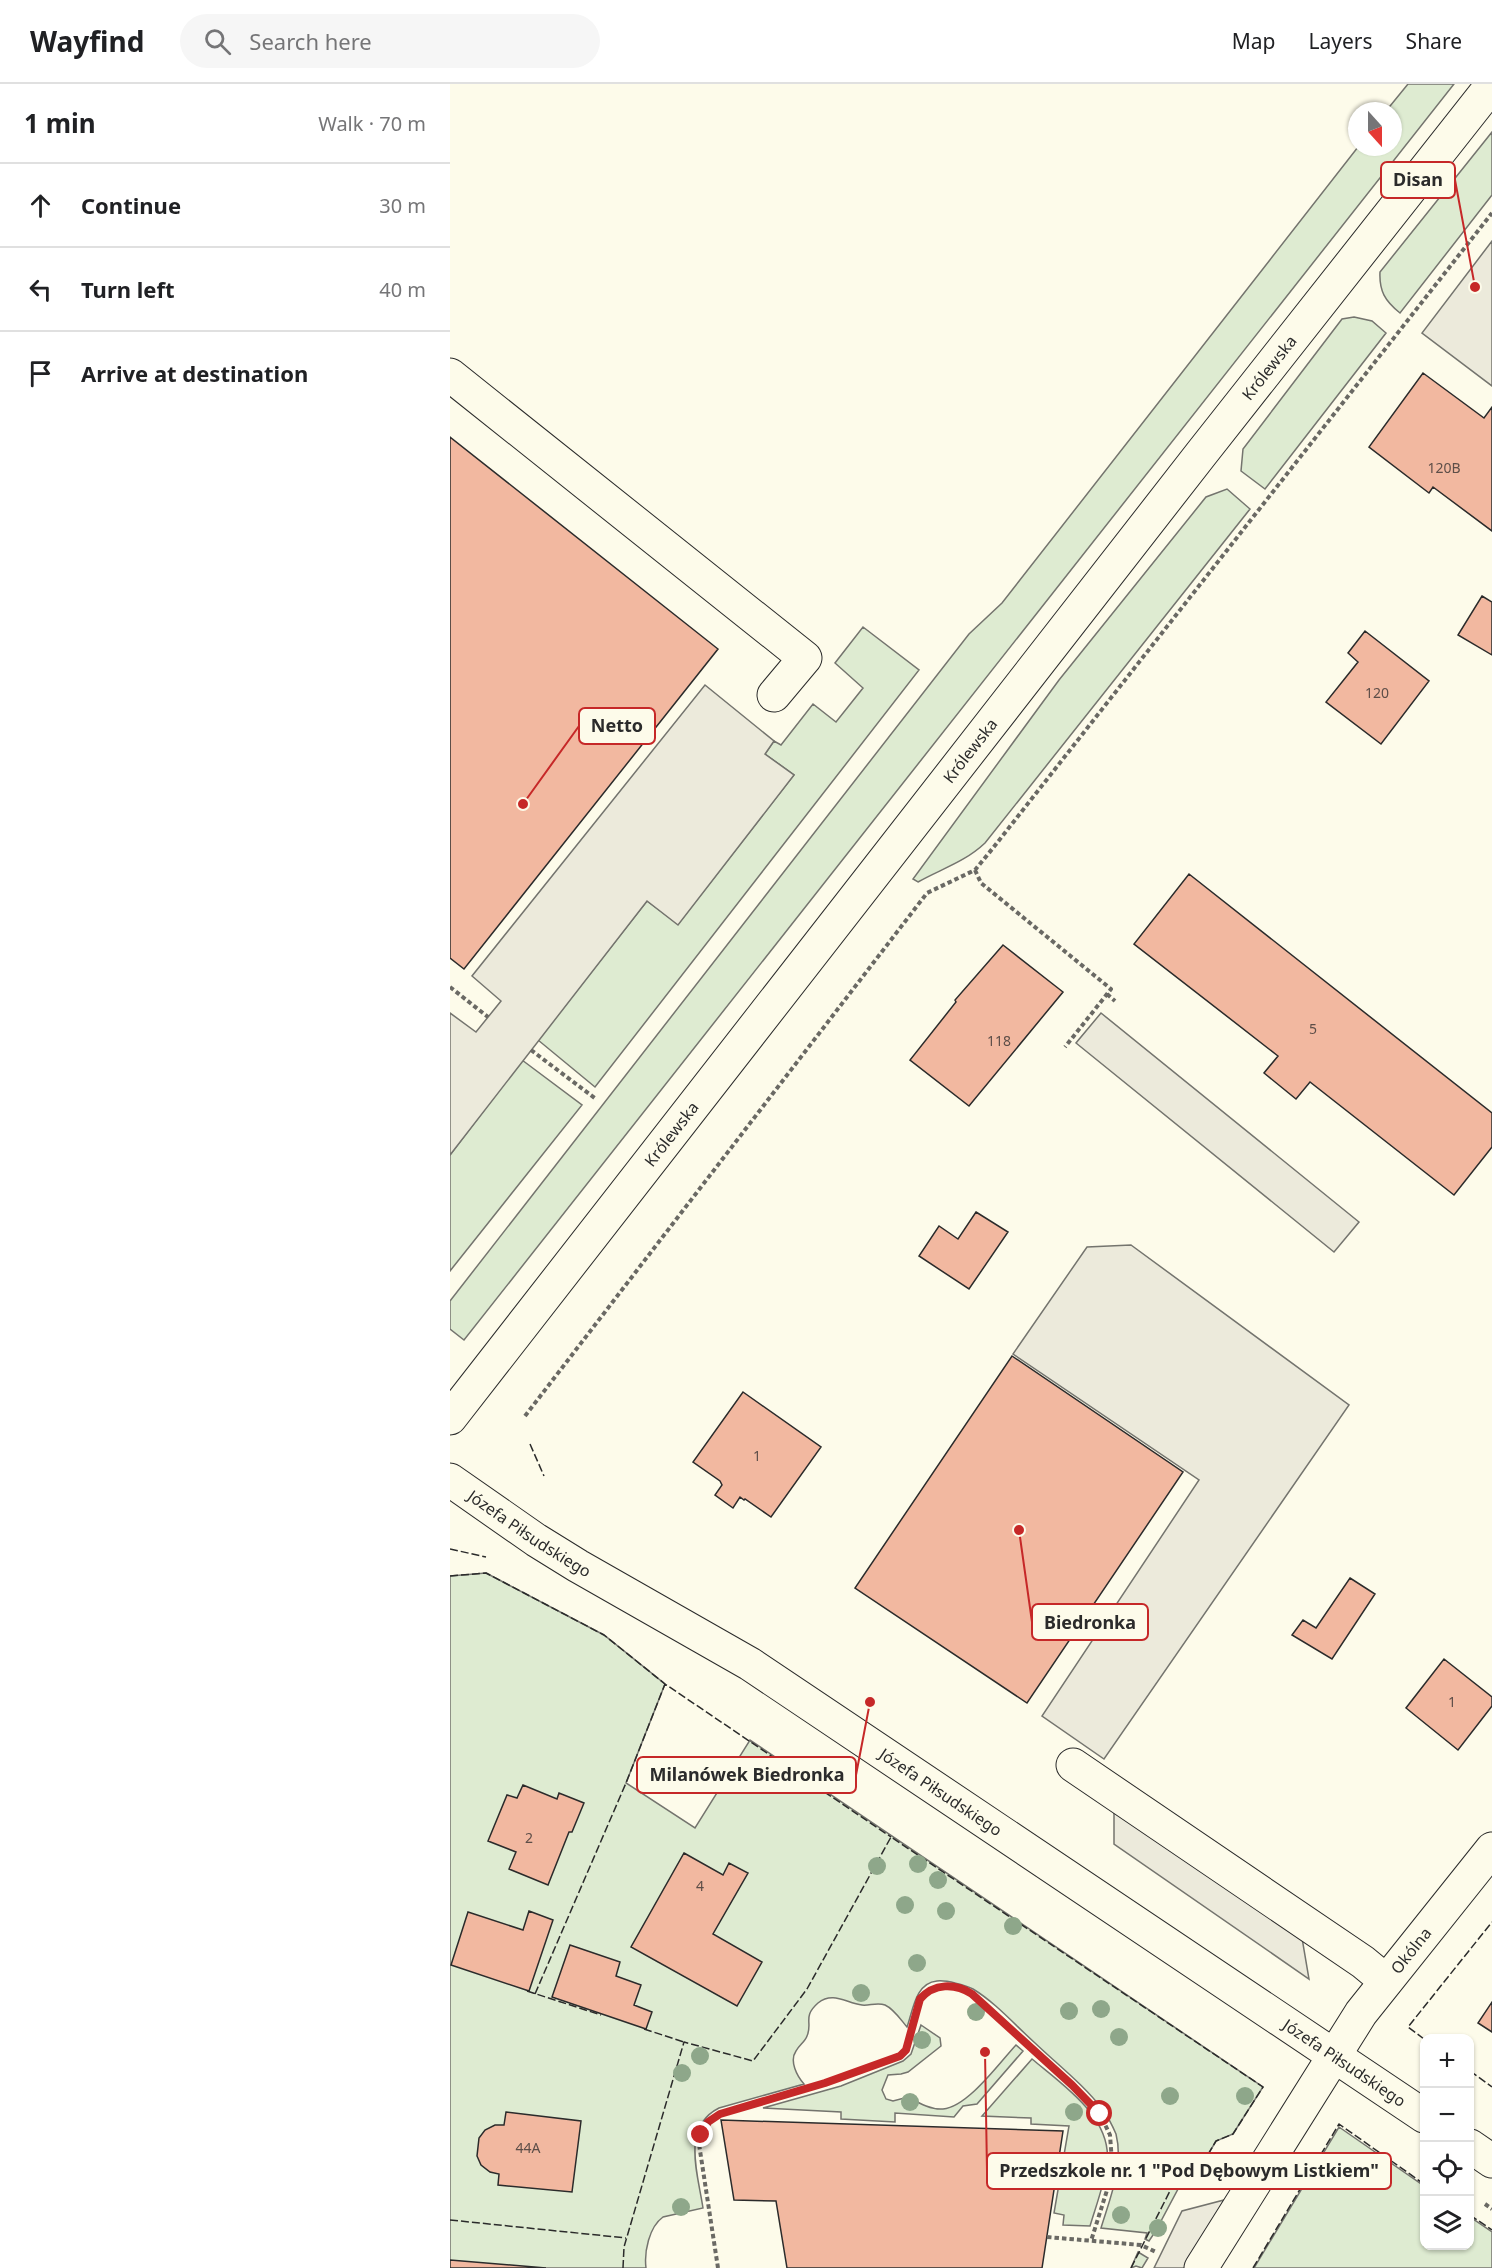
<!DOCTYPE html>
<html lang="en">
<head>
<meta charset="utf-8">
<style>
  body { margin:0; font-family:"Noto Sans",sans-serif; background:#f6f6f6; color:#202124 }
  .controls { position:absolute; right:18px; bottom:18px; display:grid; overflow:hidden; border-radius:12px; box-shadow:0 2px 4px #0004 }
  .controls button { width:54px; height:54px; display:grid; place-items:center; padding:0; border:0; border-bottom:2px solid #e0e0e0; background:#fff; color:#202124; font:30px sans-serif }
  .compass { position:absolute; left:898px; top:18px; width:54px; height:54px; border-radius:50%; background:#fff; box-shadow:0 2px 4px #0004; rotate:159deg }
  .stop { position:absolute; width:18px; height:18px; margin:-14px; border:4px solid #c62828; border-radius:50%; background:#fff }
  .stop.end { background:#c62828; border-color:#fff; box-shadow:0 2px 6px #0008 }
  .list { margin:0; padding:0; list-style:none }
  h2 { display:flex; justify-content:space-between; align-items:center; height:78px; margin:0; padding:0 24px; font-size:26px }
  h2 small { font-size:20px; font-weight:400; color:#757577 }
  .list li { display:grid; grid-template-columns:39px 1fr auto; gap:18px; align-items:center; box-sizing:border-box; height:84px; padding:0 24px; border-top:2px solid #e0e0e0 }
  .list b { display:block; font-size:22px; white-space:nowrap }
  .list em { font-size:20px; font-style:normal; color:#757577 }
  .icon { flex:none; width:33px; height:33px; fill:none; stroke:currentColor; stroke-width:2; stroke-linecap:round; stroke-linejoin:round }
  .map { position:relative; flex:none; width:1042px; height:2184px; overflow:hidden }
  header { display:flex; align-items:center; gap:36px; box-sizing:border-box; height:84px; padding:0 30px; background:#fff; border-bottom:2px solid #e0e0e0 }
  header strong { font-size:28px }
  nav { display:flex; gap:33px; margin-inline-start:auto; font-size:21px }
  .search { width:420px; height:54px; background:#f6f6f6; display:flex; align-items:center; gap:15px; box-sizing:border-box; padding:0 21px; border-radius:33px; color:#757577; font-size:22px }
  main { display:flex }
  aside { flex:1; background:#fff }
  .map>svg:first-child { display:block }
</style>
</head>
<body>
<header>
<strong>Wayfind</strong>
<div class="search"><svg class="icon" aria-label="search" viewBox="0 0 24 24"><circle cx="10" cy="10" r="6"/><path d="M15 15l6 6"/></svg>Search here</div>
<nav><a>Map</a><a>Layers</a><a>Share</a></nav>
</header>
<main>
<aside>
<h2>1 min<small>Walk · 70 m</small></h2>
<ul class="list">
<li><svg class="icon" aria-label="ahead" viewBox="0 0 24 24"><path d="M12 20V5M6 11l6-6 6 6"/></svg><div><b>Continue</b></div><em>30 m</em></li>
<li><svg class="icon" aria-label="left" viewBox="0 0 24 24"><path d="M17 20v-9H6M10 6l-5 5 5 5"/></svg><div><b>Turn left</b></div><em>40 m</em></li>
<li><svg class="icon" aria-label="arrive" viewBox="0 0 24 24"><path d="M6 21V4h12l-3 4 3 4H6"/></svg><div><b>Arrive at destination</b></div></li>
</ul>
</aside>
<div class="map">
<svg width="1042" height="2184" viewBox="0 0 1042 2184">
  <rect width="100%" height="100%" fill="#fdfbea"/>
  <path fill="#deebd1" stroke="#74746e" stroke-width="1.5" d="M958,0H1004L14,1256L0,1245V1217L519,550L552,519L908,63H943V27H936Z
    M1042,48V111L950,229C935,217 929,207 930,188Z
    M904,233L922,237L936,249L815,405L791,387L793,365L892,235Z
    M777,405L800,425L535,759C515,778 491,785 468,798L463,795L609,596L756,413Z
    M413,543L469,586L145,1003L88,956L197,817L228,840L344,691L315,670L324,657L331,661L363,620L386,638L413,604L385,579Z
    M72,976L132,1021L0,1187V1071Z
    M36,1489L154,1551L215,1600L176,1699L245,1744L300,1656L813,2003L783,2050L766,2057L747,2089L735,2092L710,2139L715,2142L711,2151L705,2148L699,2157L695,2155L697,2149L651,2144C660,2114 674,2082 666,2050C663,2043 658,2033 653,2026C634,2001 608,1981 585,1959C565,1941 546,1919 523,1905C515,1901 497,1896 487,1897C465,1899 463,1927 457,1943C451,1936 444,1925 435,1921C427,1918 419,1922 412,1921C396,1919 383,1907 368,1919C352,1933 363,1939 357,1952C355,1958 349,1961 346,1967C339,1977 347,1992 354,2000L269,2024C231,2043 248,2090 253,2124L213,2133C199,2143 194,2168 196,2184H0V1492Z
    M471,1941L490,1954L491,1962L458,1988L451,1990L438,1991L432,2006L436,2015L443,2017L458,2013C469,2019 481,2026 493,2025C518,2023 550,1978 566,1961L573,1967L527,2020L513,2022L504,2033L445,2029V2038L391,2035V2028L313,2024L391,2002L453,1977L461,1970Z
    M582,1975C613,2001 663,2034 657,2080C654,2101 646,2122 640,2142L613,2141L614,2131L604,2129L619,2042L581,2040V2034L532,2032Z
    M889,2043L974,2102V2162H1020V2133L1042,2148V2184H804Z
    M688,2168L698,2174L692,2184L686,2182L681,2184Z"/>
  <path fill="#eceadb" stroke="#74746e" stroke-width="1.5" d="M1042,157V302L972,249Z
    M255,601L324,657L315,670L344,691L228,841L197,817L0,1071V929L26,948L51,917L22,892Z
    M651,929L909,1138L884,1168L626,959Z
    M681,1161L899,1321L654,1675L592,1632L749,1396L563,1270L637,1163Z
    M664,1723L851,1848L859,1895L664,1760Z
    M774,2116L736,2184H704L732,2127Z"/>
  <path fill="#f2b8a0" stroke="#2b2b2b" stroke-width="1.5" d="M973,289L1034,334L1042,323V447L983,403L979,409L919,363Z
    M0,353L268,565L14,885L0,874Z
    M1032,512L1042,518V571L1008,551Z
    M915,547L979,597L931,660L876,618L908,578L898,569Z
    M739,790L1042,1029V1063L1004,1111L860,998L846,1015L814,989L828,972L684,860Z
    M553,861L613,908L519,1022L460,976L506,918L505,916Z
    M526,1128L558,1148L519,1205L469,1172L489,1142L508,1155Z
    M562,1272L733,1388L577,1619L405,1504Z
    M293,1308L371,1363L321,1433L295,1415L294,1416L290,1413L283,1424L265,1411L272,1401L270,1397L243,1378Z
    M900,1494L925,1510L882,1575L842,1551L853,1536L866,1544Z
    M994,1575L1042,1613V1622L1008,1666L956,1624Z
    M73,1701L107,1715L109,1709L134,1719L122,1748H119L98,1801L59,1785L66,1768L38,1757L57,1711L67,1714Z
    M234,1769L273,1791L279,1779L298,1789L263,1850L312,1878L287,1922L181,1863Z
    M79,1827L103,1836L79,1907L1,1881L18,1828L73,1846Z
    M120,1861L170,1878L166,1892L191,1901L184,1921L202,1928L196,1945L102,1913Z
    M1042,1918V1948L1028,1939Z
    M56,2028L131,2037L122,2108L48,2101L49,2090L40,2088L31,2081L27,2072L29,2054L35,2046L45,2041H54Z
    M271,2036L613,2047L592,2184H337L326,2117L284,2116Z
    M0,2176L96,2184H0Z"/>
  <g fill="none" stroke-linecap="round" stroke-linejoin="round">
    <g stroke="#2b2b2b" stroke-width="35">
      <g id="minor">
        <path d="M0,291L355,574L324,611"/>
        <path id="s1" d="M0,1396L86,1456L128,1482L300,1580L974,2032"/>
        <path d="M623,1681L913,1878L936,1897"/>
        <path d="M1020,2062L1042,2077"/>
        <path id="s2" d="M751,2184L911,1929L1042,1765"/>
      </g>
    </g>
    <g stroke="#2b2b2b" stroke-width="35">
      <g id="major">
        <path id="s3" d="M0,1334L751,370L1042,1"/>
      </g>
    </g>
    <path stroke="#6a6964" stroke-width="4" stroke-dasharray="4.5 3" stroke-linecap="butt" d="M525,786L531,799L661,905L615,963
      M0,903L38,933
      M657,910L665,917
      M81,966L146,1015
      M75,1332L477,809L525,786L543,764L1042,129
      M1035,2120L1042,2125
      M597,2153L691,2161L706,2168
      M268,2184L249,2060L258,2038L270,2030L375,1999L450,1972L456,1966L470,1915C484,1899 505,1899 523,1910L636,2015L650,2030L660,2051L662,2078L658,2103L641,2157"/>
    <use href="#minor" stroke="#fdfbea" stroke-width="33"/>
    <use href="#major" stroke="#fdfbea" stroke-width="33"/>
    <path stroke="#2b2b2b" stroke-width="1.5" stroke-dasharray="8 3" stroke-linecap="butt" d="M80,1360L94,1392
      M0,1465L36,1473
      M0,1492L36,1489L154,1551L215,1600L441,1753
      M77,1907L151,1931
      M85,1910L176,1699L215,1600
      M194,1945L234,1958
      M974,1955L958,1943L1042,1838
      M1020,1987L1042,2003
      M1020,2131L1042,2146
      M0,2136L176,2154
      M173,2184L174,2163L234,1958L303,1977L357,1905L441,1753L813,2003L783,2050L766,2057L747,2089L726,2095L681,2184
      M803,2184L889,2040L974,2100"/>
  </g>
  <g fill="#8ea78a">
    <circle cx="468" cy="1780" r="9"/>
    <circle cx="427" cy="1782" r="9"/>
    <circle cx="488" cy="1796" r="9"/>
    <circle cx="455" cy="1821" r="9"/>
    <circle cx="496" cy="1827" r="9"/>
    <circle cx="563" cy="1842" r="9"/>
    <circle cx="467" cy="1879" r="9"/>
    <circle cx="411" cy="1909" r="9"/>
    <circle cx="651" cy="1925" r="9"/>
    <circle cx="619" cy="1927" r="9"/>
    <circle cx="526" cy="1928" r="9"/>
    <circle cx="669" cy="1953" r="9"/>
    <circle cx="472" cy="1956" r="9"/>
    <circle cx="250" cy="1972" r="9"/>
    <circle cx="232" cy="1989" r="9"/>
    <circle cx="720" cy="2012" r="9"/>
    <circle cx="795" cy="2012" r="9"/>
    <circle cx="460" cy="2018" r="9"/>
    <circle cx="624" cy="2028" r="9"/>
    <circle cx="231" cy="2123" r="9"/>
    <circle cx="671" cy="2131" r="9"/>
    <circle cx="708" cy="2144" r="9"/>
  </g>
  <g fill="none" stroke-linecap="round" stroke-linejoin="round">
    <path stroke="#c62828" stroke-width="8" d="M251,2051L258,2038L270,2030L375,1999L450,1972L456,1966L470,1915C484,1899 505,1899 522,1910L622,2001L650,2030"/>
  </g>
  <g text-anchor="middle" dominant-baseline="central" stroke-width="4.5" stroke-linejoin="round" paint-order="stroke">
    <g font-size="14" fill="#5d4e48">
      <text x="994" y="383">120B</text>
      <text x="927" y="608">120</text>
      <text x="863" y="944">5</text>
      <text x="549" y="956">118</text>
      <text x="307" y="1371">1</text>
      <text x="1002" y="1617">1</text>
      <text x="79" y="1753">2</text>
      <text x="250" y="1801">4</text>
      <text x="78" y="2063">44A</text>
    </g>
    <g font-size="16" fill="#2b2b2b" stroke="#fdfbea">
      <text stroke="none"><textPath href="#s3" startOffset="1332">Królewska</textPath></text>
      <text stroke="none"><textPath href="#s3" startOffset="846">Królewska</textPath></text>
      <text stroke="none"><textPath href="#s3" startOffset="360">Królewska</textPath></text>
      <text stroke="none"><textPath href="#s1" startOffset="96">Józefa Piłsudskiego</textPath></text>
      <text stroke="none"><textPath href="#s1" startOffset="582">Józefa Piłsudskiego</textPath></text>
      <text stroke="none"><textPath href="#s2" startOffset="381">Okólna</textPath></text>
      <text stroke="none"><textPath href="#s1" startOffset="1068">Józefa Piłsudskiego</textPath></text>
    </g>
  </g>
  <path fill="none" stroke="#c62828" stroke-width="2" d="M1025 203L1005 96M73 720L129 642M569 1446L582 1538M420 1618L406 1691M535 1968L537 2087"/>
  <g fill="#c62828" stroke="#fdfbea" stroke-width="2">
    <circle cx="1025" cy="203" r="6"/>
    <circle cx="73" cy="720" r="6"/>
    <circle cx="569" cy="1446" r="6"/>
    <circle cx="420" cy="1618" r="6"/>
    <circle cx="535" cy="1968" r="6"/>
  </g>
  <g fill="#fdfbea" stroke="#c62828" stroke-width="2">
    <rect x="931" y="78" width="74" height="36" rx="6"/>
    <rect x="129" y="624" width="76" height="36" rx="6"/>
    <rect x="582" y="1520" width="116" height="36" rx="6"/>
    <rect x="187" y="1673" width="219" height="36" rx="6"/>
    <rect x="537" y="2069" width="404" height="36" rx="6"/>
  </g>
  <g font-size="18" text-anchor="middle" font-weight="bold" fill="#2b2b2b">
    <text x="968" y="102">Disan</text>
    <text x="167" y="648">Netto</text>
    <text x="640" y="1545">Biedronka</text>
    <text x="297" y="1697">Milanówek Biedronka</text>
    <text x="739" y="2093">Przedszkole nr. 1 "Pod Dębowym Listkiem"</text>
  </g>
</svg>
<div class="controls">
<button>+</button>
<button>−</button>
<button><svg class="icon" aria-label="locate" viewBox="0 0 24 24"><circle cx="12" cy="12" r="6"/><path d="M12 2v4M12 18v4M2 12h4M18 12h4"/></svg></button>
<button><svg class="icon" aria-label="layers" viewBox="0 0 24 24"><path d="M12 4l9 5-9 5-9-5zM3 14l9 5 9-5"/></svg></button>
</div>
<svg class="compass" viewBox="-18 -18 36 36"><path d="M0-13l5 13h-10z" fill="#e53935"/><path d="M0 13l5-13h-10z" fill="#757577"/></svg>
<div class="stop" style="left:650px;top:2030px"></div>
<div class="stop end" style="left:251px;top:2051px"></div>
</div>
</main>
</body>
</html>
